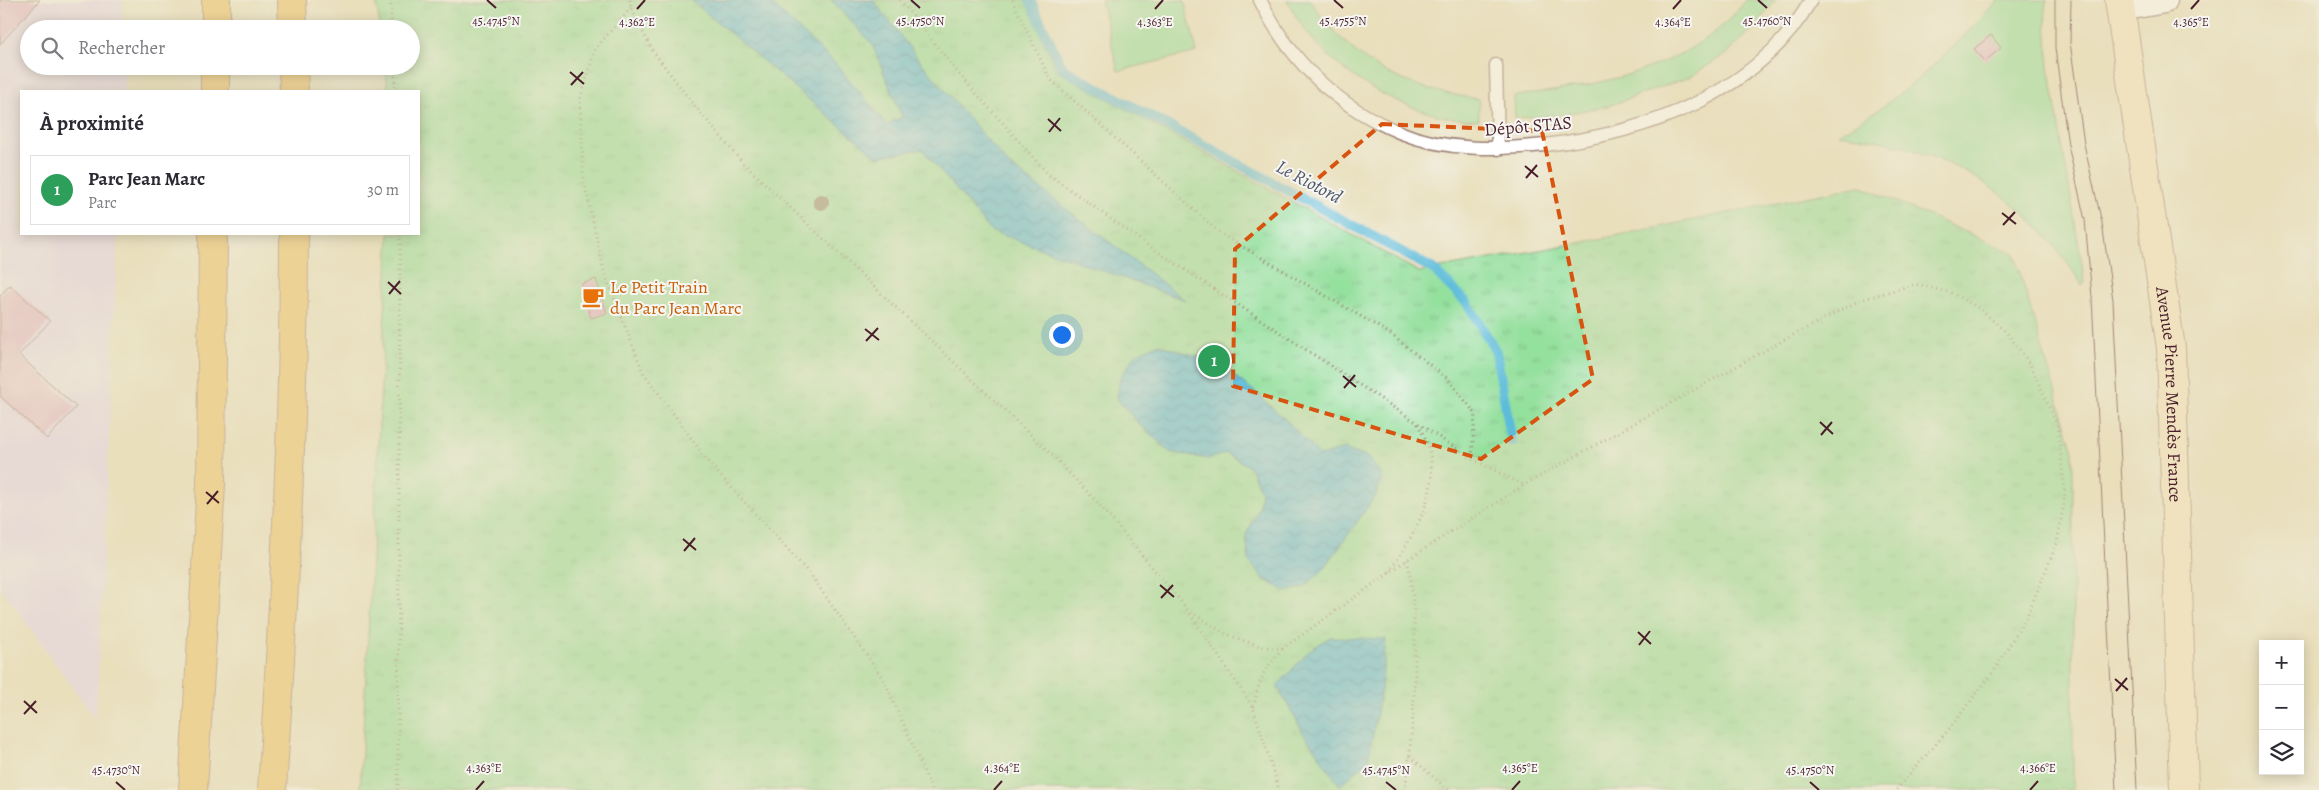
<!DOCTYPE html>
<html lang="fr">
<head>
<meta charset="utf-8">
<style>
  body { margin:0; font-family:Alegreya,serif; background:#f2f2f3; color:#2b2b33 }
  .controls { position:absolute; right:15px; bottom:15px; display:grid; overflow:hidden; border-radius:0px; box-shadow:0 2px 12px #0003 }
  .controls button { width:45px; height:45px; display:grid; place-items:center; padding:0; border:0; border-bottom:1px solid #e1e1e2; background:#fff; color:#2b2b33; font:25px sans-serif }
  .you { position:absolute; left:1061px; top:334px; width:18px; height:18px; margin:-12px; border:4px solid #fff; border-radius:50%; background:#1a73e8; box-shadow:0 0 0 8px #1a73e833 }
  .badge { display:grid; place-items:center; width:32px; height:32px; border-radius:50%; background:#b45309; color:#fff; font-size:16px; font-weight:700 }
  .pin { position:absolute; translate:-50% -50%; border:2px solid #fff; box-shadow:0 1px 5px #0006 }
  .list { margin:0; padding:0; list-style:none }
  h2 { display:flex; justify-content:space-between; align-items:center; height:65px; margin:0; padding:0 20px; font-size:21px }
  h2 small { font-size:16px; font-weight:400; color:#7c7c81 }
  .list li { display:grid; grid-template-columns:32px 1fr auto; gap:15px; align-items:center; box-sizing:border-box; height:70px; margin:0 10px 10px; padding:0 10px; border:1px solid #e1e1e2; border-radius:0px }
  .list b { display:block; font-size:19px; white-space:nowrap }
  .list p { margin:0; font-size:16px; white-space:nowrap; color:#7c7c81 }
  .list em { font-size:16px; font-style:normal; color:#7c7c81 }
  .icon { flex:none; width:28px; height:28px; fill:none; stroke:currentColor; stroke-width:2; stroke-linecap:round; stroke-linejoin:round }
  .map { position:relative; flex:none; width:2319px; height:790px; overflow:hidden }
  .search { position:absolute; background:#fff; box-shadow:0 2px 12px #0003; left:20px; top:20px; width:400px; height:55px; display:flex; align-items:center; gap:12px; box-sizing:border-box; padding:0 18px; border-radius:28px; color:#7c7c81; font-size:19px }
  .panel { position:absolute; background:#fff; box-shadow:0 2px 12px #0003; left:20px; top:90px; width:400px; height:145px; border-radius:0px }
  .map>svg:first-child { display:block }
</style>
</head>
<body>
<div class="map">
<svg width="2319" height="790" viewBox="0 0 2319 790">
  <defs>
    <pattern id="park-tufts" width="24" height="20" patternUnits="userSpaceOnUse" patternTransform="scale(1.25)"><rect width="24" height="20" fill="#94e09d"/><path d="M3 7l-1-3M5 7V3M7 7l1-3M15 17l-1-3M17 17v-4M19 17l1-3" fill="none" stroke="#81c087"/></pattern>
    <pattern id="water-waves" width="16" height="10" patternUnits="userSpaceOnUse" patternTransform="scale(1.25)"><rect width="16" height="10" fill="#5bbcda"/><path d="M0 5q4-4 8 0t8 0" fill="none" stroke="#4d98b1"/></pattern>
  </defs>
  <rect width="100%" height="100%" fill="#f6f6f2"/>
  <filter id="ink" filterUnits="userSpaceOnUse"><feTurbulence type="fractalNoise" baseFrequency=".02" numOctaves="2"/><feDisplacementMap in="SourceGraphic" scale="10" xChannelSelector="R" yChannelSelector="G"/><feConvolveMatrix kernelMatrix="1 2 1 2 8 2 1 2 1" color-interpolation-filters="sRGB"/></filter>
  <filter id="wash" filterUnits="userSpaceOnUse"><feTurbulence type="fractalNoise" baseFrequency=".0096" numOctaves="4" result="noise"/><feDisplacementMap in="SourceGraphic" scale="20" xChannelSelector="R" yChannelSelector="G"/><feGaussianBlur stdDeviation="1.12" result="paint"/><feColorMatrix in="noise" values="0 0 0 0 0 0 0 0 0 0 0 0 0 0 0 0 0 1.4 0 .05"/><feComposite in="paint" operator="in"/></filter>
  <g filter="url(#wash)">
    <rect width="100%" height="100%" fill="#e9dfbb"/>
    <path fill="#e4d3f2" d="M0,0H122L123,29H29V66H124V91H21V234H118L96,719L0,587Z"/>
    <path fill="#94e09d" stroke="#6f8064" d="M1101,0H1184L1197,52L1118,71Z
      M1287,0H1310C1354,65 1402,88 1479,99V120C1465,119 1450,119 1437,115C1374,98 1316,59 1287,0Z
      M1746,0H1776L1755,27L1726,54L1690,77L1608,106L1559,115L1515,118L1514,96C1594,87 1695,69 1746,0Z
      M1998,0H2047L2045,9L2049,67L2085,283L2082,285C2024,192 1945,147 1838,134C1905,98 1946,55 1998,0Z"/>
    <path fill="url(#park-tufts)" stroke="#6f8064" d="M376,0H1026L1057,71L1419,272L1600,239L1860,186L2014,253L2073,451V790H360L389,234H419V91H388L385,66H411V29H380Z"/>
    <path fill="url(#water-waves)" stroke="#526e82" d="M691,0H773V5L837,65L887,125L902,117L872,44L831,0H873L920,61L1008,164L1185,300L991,231L922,149L877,157Z
      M1157,344L1216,362L1255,392L1290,424L1320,456L1344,449L1367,457L1383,476L1376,495L1323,570L1303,588L1285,591L1265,580L1249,561L1246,535L1259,508L1261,492L1250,467L1226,453L1208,459L1170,452L1137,422L1117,399L1120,378L1136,354Z
      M1330,637L1386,639L1381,690L1368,761L1340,786L1304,734L1277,686L1310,650Z"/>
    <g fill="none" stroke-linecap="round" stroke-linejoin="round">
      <path stroke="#5bbcda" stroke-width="10" d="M1030,0L1063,69L1433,269L1468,304L1496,352L1512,442"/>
    </g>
    <g id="blocks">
      <path fill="#e0a7c6" d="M0,0H40L0,44Z
        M1991,35L2001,48L1985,61L1974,49Z
        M596,279L607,313L591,318L581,284Z
        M10,285L50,321L19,355L76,407L47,439L0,396V296Z"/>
    </g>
  </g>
  <g filter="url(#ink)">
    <use href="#blocks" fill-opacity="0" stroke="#9a7f73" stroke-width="1"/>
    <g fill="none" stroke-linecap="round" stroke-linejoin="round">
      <g stroke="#9a7f73" stroke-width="15">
        <path id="lane" d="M1260,0C1290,61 1336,106 1399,132C1445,151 1497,150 1545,145C1646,133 1758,94 1811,0
          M1496,65L1498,149"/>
      </g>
      <g stroke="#9a7f73" stroke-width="29">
        <path id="street" d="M2120,8L2164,0"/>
      </g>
      <g stroke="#9a7f73" stroke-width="30">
        <g id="secondary">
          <path id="s1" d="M2119,0L2171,348L2184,790"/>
        </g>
      </g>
      <g stroke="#9a7f73" stroke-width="30">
        <path id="highway" d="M292,0L293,29
          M216,29V0
          M293,66L294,91
          M215,91V66
          M193,790L211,484L213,234
          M272,790C284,605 294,419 294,234"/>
      </g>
      <path stroke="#9a7f73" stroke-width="3" stroke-dasharray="1 4" stroke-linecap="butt" d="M390,0L392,29
        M630,0L631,8L652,50L689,99L743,163L1050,453L1097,502L1189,611L1226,634L1259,646L1282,649L1407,560L1524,485L1780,342L1860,300L1916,284L1952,293L1980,309L2007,333L2030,364L2058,427L2065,497L2057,543L2027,616L1994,671L1950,728L1896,790
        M900,0L958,73L1048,174L1146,244L1472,459L1524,485
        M1012,0L1050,79L1221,234L1389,333L1448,379L1475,413L1472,458
        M631,8L595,49L580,100L584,182L605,275L643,372L710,464L810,574L885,682L932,790
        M394,66L396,91
        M1389,572C1413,536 1440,495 1429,450C1427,440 1421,430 1416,421
        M1190,614L1253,707L1279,790
        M1254,707C1259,678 1263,671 1282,649
        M1410,756L1448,790
        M398,790L400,234
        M1405,790C1413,733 1417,675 1414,617C1413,598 1412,579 1407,560"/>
      <use href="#lane" stroke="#fff" stroke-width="12"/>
      <use href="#street" stroke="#fff" stroke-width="26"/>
      <use href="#secondary" stroke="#f9e7c3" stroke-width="28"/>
      <use href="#highway" stroke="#f1c369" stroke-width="28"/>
      <path stroke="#4a1f2b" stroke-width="1" d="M2055,0V48L2068,145L2085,220L2092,297L2116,790
        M2071,0L2070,42L2084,144L2102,223L2113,300L2137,790"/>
    </g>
    <circle fill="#9b907c" cx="821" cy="202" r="8"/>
  </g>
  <path d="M0 0H2319V790H0ZM1382,124L1542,131L1593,379L1481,459L1233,386L1235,249Z" fill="#e9dfbb" fill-opacity=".55" fill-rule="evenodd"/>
  <path fill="none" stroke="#d8530f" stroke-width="4" stroke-dasharray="10 6" stroke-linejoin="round" d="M1382,124L1542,131L1593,379L1481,459L1233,386L1235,249Z"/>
  <path fill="none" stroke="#4a1f2b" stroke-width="2" d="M487,0L496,8M911,0L920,8M1334,0L1343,8M1758,0L1767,8M637,9L645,0M1155,9L1163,0M1673,9L1681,0M2191,9L2199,0M570,72L584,84M571,85L583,72M1048,119L1061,131M1049,132L1060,118M1525,166L1538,177M1526,178L1537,165M2002,213L2016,224M2003,225L2015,212M388,282L401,294M389,294L400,281M865,329L879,340M866,341L878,328M1343,376L1356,387M1344,388L1355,375M1820,422L1833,434M1821,435L1832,422M206,492L219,503M207,504L218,491M683,539L696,550M684,551L695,538M1160,585L1174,597M1161,598L1173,585M1638,632L1651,644M1639,645L1650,631M2115,679L2128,690M2116,691L2127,678M24,701L37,713M24,714L36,701M116,782L125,790M1386,782L1396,790M1810,782L1819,790M476,790L484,781M994,790L1002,781M1512,790L1520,781M2030,790L2038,781"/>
  <defs>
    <g id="cafe-bare" transform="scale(1.725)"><path d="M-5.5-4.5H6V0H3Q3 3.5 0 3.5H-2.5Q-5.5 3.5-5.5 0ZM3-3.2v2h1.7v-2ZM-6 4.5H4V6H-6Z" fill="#e8710a" stroke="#f6f6f2" stroke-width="2.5" paint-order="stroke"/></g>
  </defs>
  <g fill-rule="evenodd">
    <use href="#cafe-bare" x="593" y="297"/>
  </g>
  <g text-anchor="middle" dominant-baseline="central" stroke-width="4" stroke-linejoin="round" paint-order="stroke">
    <g font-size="18" fill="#4a1f2b" stroke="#f6f6f2">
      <text transform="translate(1528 126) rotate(-5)">Dépôt STAS</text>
      <text stroke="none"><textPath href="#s1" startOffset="398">Avenue Pierre Mendès France</textPath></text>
    </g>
    <g font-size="18" fill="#c56008" stroke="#f6f6f2" text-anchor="start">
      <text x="610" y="287">Le Petit Train<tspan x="610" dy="21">du Parc Jean Marc</tspan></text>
    </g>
    <g font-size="19" font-style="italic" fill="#505668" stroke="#f6f6f2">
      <text transform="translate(1309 182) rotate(28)">Le Riotord</text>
    </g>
  </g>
  <g font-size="12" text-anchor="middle" fill="#4a1f2b" stroke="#f6f6f2" stroke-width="4" stroke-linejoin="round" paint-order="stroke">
    <text x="496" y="25">45.4745°N</text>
    <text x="920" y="25">45.4750°N</text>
    <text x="1343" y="25">45.4755°N</text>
    <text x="1767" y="25">45.4760°N</text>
    <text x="637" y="26">4.362°E</text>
    <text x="2191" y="26">4.365°E</text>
    <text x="1155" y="26">4.363°E</text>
    <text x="1673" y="26">4.364°E</text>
    <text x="484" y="772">4.363°E</text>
    <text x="1002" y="772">4.364°E</text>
    <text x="1520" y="772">4.365°E</text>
    <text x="2038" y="772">4.366°E</text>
    <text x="116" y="774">45.4730°N</text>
    <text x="1386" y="774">45.4745°N</text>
    <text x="1810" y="774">45.4750°N</text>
  </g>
</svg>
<div class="controls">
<button>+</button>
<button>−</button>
<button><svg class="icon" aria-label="layers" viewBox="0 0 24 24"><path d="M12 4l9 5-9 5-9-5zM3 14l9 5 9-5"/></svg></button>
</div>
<div class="you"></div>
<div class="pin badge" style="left:1214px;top:361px;background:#2e9e5b">1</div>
<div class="search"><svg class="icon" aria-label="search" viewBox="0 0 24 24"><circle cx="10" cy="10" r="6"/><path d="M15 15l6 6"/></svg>Rechercher</div>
<section class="panel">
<h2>À proximité<small></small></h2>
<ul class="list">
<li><span class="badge" style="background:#2e9e5b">1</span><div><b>Parc Jean Marc</b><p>Parc</p></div><em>30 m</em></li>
</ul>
</section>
</div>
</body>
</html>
